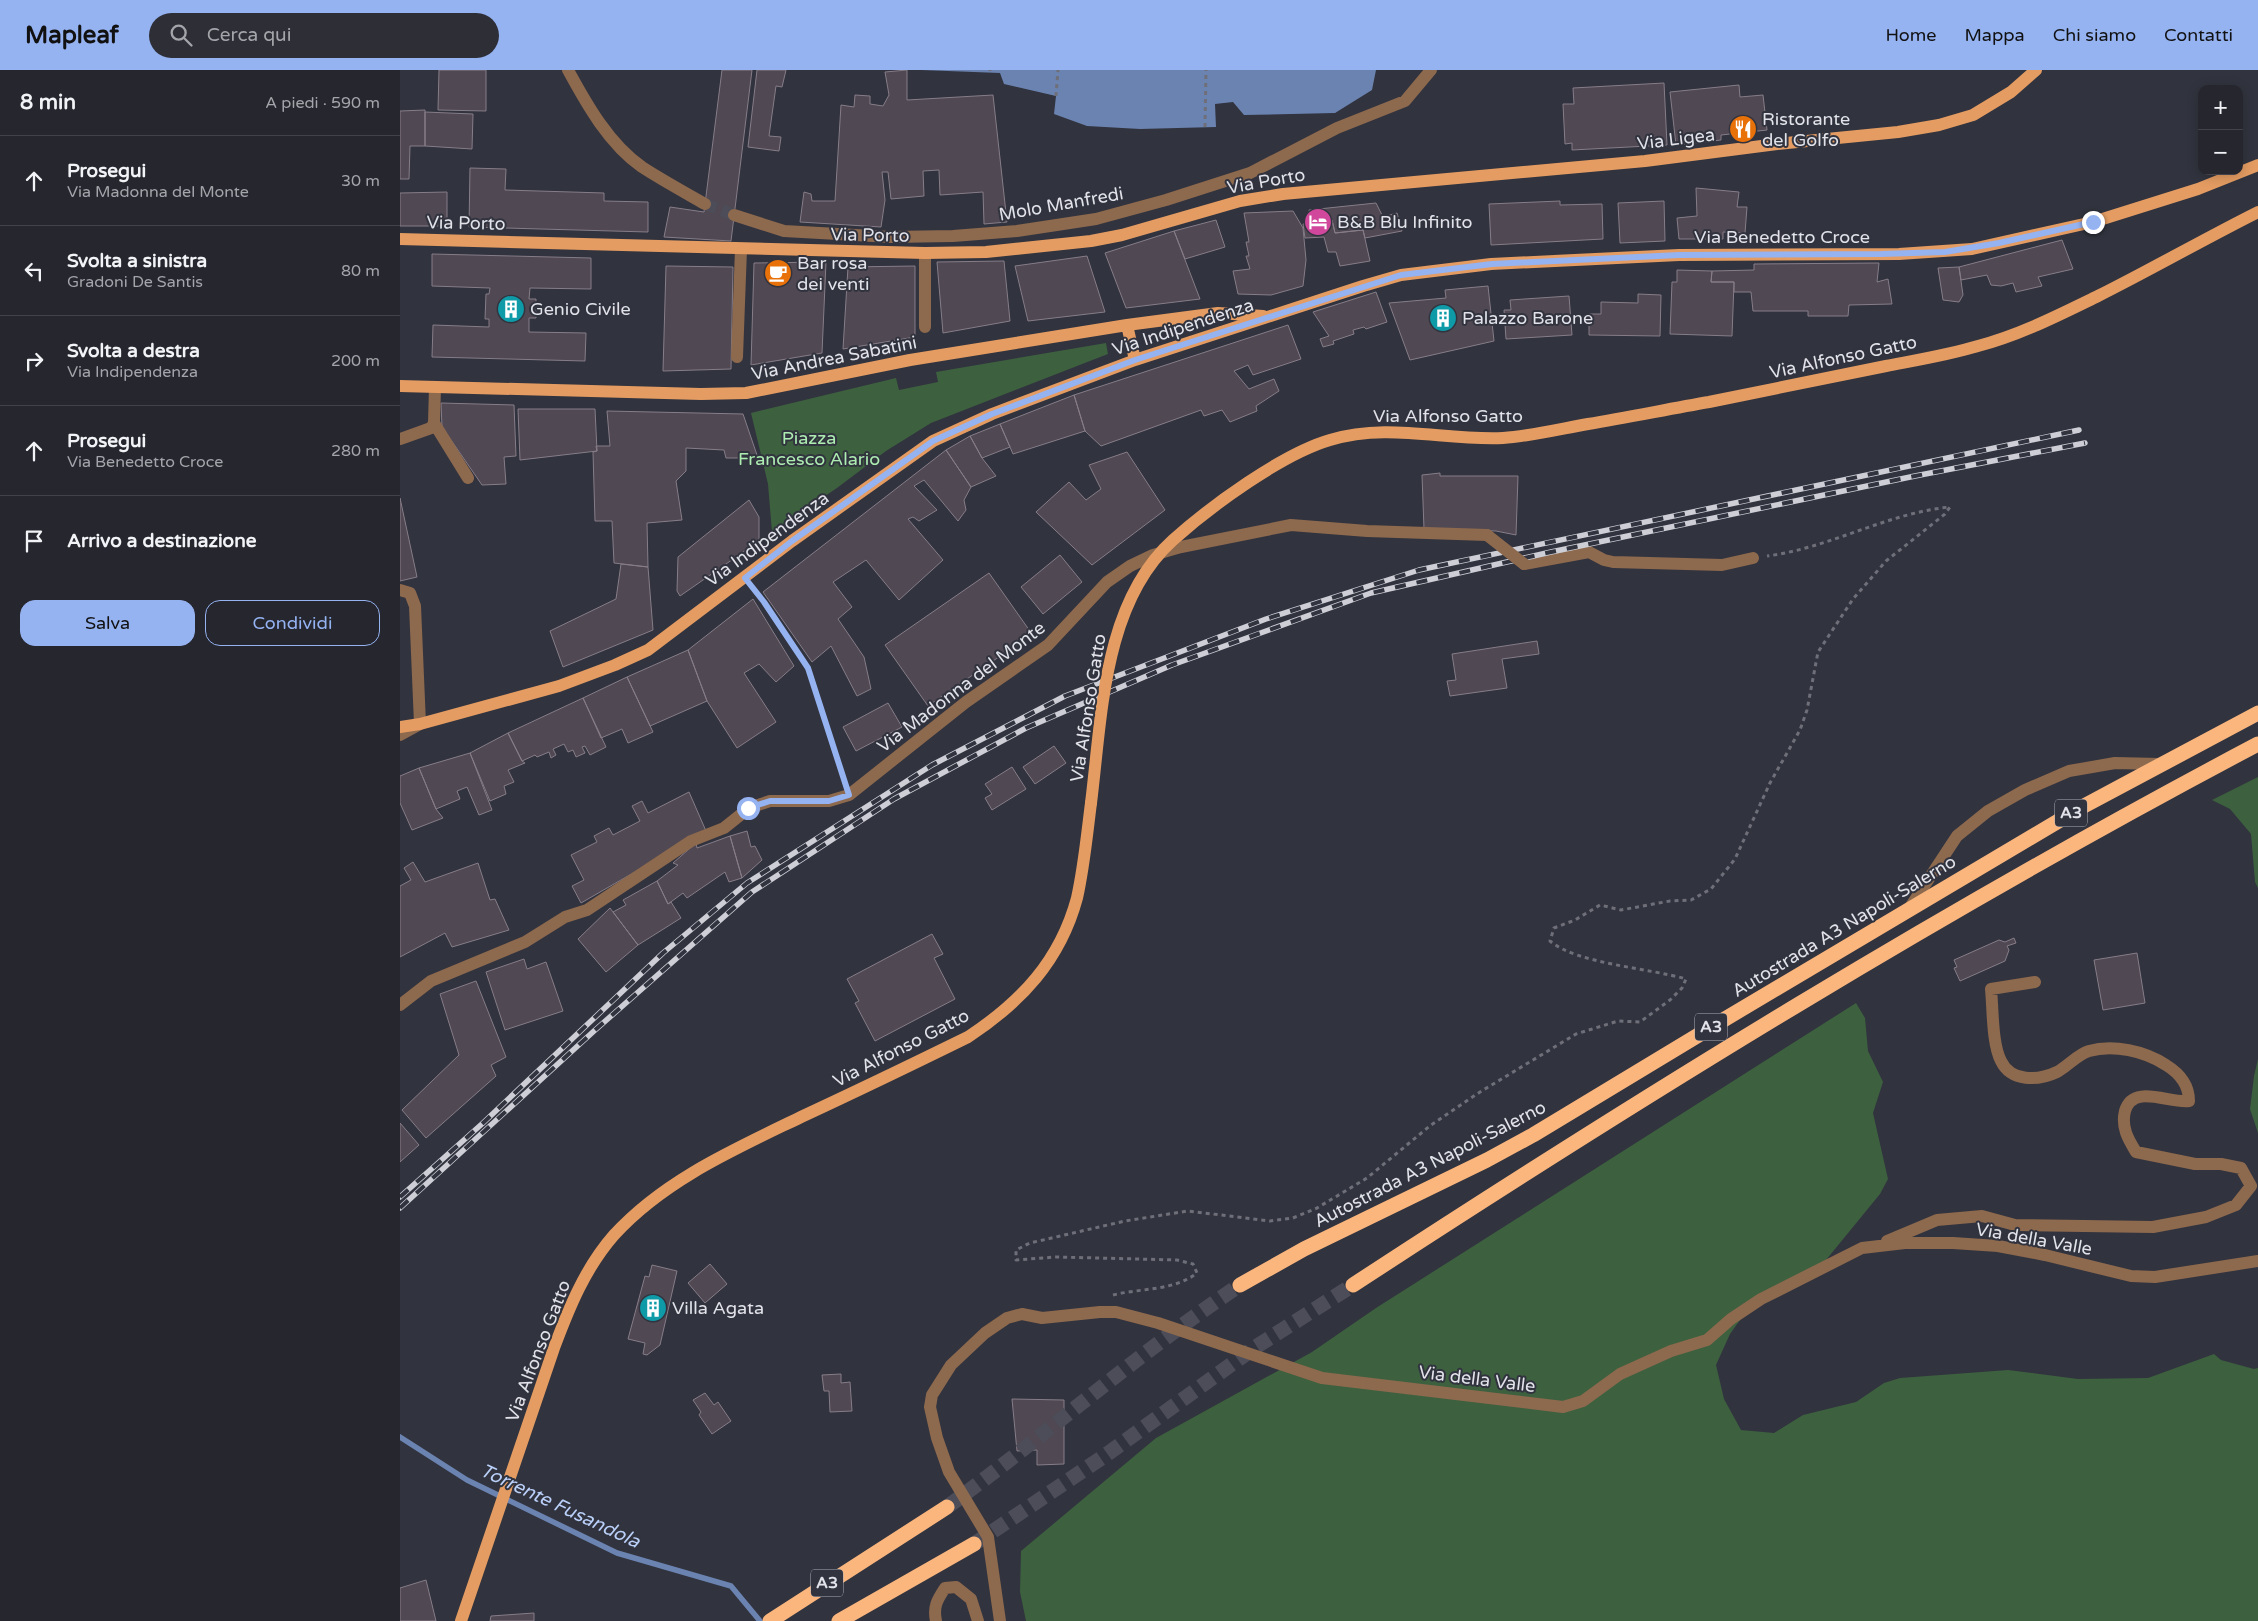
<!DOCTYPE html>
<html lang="it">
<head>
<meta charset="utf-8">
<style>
  body { margin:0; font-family:"Varela Round",sans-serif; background:#2d2e36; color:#f1f3f6 }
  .controls { position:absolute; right:15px; top:15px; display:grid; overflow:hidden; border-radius:10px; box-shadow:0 2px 12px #0003 }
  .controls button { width:45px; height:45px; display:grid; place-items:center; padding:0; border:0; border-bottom:1px solid #42434a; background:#25262e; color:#f1f3f6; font:25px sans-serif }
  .stop { position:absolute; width:15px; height:15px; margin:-11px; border:4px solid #95b2f1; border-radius:50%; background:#fff }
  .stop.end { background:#95b2f1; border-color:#fff; box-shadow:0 1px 5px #0008 }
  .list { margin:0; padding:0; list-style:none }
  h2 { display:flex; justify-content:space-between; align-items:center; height:65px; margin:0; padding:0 20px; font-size:21px }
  h2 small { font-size:16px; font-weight:400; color:#a3a5aa }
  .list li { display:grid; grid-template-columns:32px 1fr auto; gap:15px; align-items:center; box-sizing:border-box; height:90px; padding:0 20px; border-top:1px solid #42434a }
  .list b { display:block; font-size:19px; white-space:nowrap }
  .list p { margin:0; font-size:16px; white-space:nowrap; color:#a3a5aa }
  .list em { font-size:16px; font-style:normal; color:#a3a5aa }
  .actions { display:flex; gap:10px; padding:15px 20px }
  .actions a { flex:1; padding:11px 0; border:1px solid #95b2f1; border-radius:15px; text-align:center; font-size:18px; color:#95b2f1 }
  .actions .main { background:#95b2f1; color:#111 }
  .icon { flex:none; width:28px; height:28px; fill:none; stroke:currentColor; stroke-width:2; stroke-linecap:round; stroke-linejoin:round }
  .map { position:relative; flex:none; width:1858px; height:1551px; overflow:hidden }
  header { display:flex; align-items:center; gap:30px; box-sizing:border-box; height:70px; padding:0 25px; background:#95b2f1; color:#111 }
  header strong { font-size:24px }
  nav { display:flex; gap:28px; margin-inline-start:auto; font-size:18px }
  .search { width:350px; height:45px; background:#2d2e36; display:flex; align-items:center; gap:12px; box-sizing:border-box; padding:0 18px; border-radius:28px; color:#a3a5aa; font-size:19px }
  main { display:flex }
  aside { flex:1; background:#25262e }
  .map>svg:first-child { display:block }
</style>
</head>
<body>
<header>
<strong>Mapleaf</strong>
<div class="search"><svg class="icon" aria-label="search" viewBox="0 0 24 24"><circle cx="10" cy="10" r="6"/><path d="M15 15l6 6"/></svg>Cerca qui</div>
<nav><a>Home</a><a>Mappa</a><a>Chi siamo</a><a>Contatti</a></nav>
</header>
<main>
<aside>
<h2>8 min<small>A piedi · 590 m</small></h2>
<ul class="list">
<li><svg class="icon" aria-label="ahead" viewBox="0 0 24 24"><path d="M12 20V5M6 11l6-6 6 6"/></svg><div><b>Prosegui</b><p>Via Madonna del Monte</p></div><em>30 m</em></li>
<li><svg class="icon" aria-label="left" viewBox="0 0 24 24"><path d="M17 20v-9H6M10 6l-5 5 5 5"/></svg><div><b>Svolta a sinistra</b><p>Gradoni De Santis</p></div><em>80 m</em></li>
<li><svg class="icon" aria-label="right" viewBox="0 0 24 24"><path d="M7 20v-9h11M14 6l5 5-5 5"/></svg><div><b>Svolta a destra</b><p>Via Indipendenza</p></div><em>200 m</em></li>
<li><svg class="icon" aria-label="ahead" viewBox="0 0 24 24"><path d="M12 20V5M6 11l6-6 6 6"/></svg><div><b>Prosegui</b><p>Via Benedetto Croce</p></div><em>280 m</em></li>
<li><svg class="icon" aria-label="arrive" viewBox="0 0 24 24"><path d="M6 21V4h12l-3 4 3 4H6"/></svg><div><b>Arrivo a destinazione</b></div></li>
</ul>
<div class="actions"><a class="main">Salva</a><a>Condividi</a></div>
</aside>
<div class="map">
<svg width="1858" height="1551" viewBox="0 0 1858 1551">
  <rect width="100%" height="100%" fill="#31333e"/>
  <path fill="#3d603f" d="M706,273L708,284L531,353L486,381L437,418L372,462L368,414L351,343L496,308L499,320L538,312L536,302Z
    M1858,707V818L1855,812L1851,764L1830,739L1812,730Z
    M1456,933L1465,948L1468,981L1483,1012L1473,1043L1488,1109L1480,1124L1426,1190L1348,1239L1330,1264L1316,1295L1324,1329L1341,1360L1374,1363L1403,1345L1456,1332L1484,1313L1500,1308L1608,1300L1678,1309L1748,1308L1814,1284L1821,1290L1854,1299L1858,1298V1551H626L620,1522L621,1481L756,1368L912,1282L976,1238Z
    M1858,989V1063L1850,1039L1854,1006Z"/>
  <path fill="#6b83b0" d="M521,0H976L972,20L935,43L844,45L833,32L815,34L816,57L740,59L687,56L654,44L656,26L604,14L600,3Z"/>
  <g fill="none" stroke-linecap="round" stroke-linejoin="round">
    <path stroke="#6b83b0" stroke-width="5.5" d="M0,1367L67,1410L217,1483L331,1516L360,1551"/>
  </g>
  <path fill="#504852" stroke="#867d88" d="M39,0H86V41L38,40Z
    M322,0H352L331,171L264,167L270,137L304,142Z
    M357,0H386L382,17L376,16L369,66L381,67L379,81L348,77Z
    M507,0V30L593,25L607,152L584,154L583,122L540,125L539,100L523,101L524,126L491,129L488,102H482L485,130L481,157L400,152L404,122L411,124L412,131H435L441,35L454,37L455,25L470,26V34L483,36L489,25L485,2Z
    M1264,13L1267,75L1172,80V73L1165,74L1163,34H1174L1173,18Z
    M1339,15L1340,27L1363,25L1367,60L1321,65V70L1276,75L1270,22Z
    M25,40V76H10L9,109H0V41Z
    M25,42L73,44L72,79L25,76Z
    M70,98L106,99L105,120L204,123V131L248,132V162L69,157Z
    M1296,118L1339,122L1337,137H1347L1345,163L1323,162V169H1279L1277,148L1297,146Z
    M47,122V156H0V123Z
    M1160,131V135L1202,134L1203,169L1091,175L1089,134Z
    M1264,131L1265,171L1220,173L1218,133Z
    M976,133L983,147L997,143L1002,161L965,168L963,160L935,163L932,150L911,153L909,140Z
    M893,141L903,158L906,190L903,216L871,225L838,224L833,201L850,199L846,186H849L846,172H849L844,143Z
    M816,150L825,177L785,189L774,161Z
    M932,150L935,163L963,160L970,191L940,196L936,182H928L924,167L905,168L903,154Z
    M774,161L800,229L726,238L705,183Z
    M1662,170L1673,199L1638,207L1642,216L1616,222L1613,213L1601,216L1591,215L1587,205L1561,210L1559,197Z
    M32,184L191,188V219L130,218L129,229H136V248H129V262L186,263L185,291L32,287L33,255L89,257V249H85L86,224H89L90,218L32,216Z
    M687,186L705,242L628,251L615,196Z
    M604,191L610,251L543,263L537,192Z
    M426,192L422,283L351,295L354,193Z
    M1479,193L1477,212L1488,209L1492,234L1449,235L1448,246H1408V241H1353L1351,222H1334V212H1311L1312,201L1354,200V194Z
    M266,196L333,197L331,299L263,301Z
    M515,196V267L443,279L448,197Z
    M1559,197L1563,225L1559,232L1543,230L1538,198Z
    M1277,200L1312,201L1311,212H1334L1332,266L1270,264L1272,212H1277Z
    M1088,216L1094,271L1010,290L989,233L1046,228L1045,220Z
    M976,222L987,252L966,259L964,257L953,260L954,264L933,271L934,274L923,277L920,269L929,266L913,242Z
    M1238,224L1261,225L1260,266L1189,265V244H1201V232L1238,233Z
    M1169,226L1172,265L1106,269L1104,240H1111L1110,230Z
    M888,255L901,289L853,305L848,295L834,301L849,319L874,309L879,321L856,336L857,341L830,352L822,340L804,346L801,340L701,376L685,361L674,325Z
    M674,325L685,361L613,384L600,354Z
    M41,333L114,335L116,386L104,387L106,414L82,415L42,357Z
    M118,339H195L197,381L120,390Z
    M207,341L343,344L358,388H326L324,380L286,378V401L276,411L282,450L247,453L248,497L214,493L212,451H195L193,382L197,381L196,376H210Z
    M600,354L610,377L582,388L570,366Z
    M570,366L582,388L596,406L571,417L546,380Z
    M546,380L571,417L564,430L566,440L558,451L524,410L514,416L537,440L519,451L513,447L508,449L543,490L499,530L466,490L433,512L452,537L438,549L464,587L471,619L457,626L431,576L412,592L363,522Z
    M727,382L765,440L692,495L636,442L669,412L686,430L701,419L689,395Z
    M1040,403V406H1118L1116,465L1096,461L1024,459L1022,405Z
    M0,428L17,507L0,511Z
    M349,430L359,447V471L280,526L277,521L278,487Z
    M660,485L682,512L643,544L621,517Z
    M221,494L248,497L253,560L163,597L150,561L216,529Z
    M589,503L632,564L528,636L485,575Z
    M353,529L394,596L376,612L359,594L344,603L376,652L337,678L307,631L288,580Z
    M1137,571L1139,584L1102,589L1107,618L1050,626L1047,611L1056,610L1052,584Z
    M288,580L307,631L250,656L227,607Z
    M227,607L253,662L228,673L222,659L201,668L183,628Z
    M183,628L206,677L190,685L185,676L182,677L185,683L176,687L173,680L168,682L164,674L153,679L156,685L151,688L149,682L137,687L135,685L122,691L108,663Z
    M488,633L502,657L456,681L443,657Z
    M108,663L122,691L125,693L108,700L114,712L104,716L106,724L90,731L70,683Z
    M654,676L666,693L635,714L623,697Z
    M70,683L92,740L79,745L67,717L57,721L60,729L36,739L19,698Z
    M612,697L626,719L592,740L585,728L592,724L585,714Z
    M19,698L36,739L43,748L12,760L0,733V706Z
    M289,722L306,761L181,833L172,816L184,810L171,785L197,772L194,766L209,758L213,765L240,751L232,736L242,731L248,743Z
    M347,761L351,777L355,776L362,790L342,808L330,766Z
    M330,766L342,808L329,812L325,802L287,828L283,823L268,834L257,811L278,795L273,793L296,773L297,778Z
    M13,792L25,812L78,793L90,830L95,829L109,860L52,877L45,863L0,887V816L11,810L4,798Z
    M257,811L268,834L271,832L281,848L238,875L213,842L226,835L223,830Z
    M210,838L238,875L206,902L178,869Z
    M532,864L543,884L534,888L555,929L475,971L455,933L459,931L447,909Z
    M1614,868L1616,873L1607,876L1609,880L1605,891L1560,911L1554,898L1557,897L1554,890L1599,870L1605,872Z
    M1737,883L1745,933L1703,940L1694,890Z
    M124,889L127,899L146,892L163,941L105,960L86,902Z
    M76,911L106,987L91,995L96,1006L26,1068L2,1040L59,985L40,924Z
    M0,1053L19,1075L0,1092Z
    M310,1194L327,1214L305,1233L288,1213Z
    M252,1195L277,1201L260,1275L247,1285L243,1284L245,1273L228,1269L245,1206L249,1207Z
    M441,1304V1313L450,1312L452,1341L430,1342L429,1321H424L422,1305Z
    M305,1323L314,1335L318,1332L331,1351L312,1364L299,1345L301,1342L293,1330Z
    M612,1329L664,1330V1394L637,1395V1380L617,1381Z
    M26,1510L36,1551H0V1518Z
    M134,1543V1551H90L91,1546Z"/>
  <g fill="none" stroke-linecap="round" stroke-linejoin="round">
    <path stroke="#4c4d58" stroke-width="12" stroke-dasharray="12 6" stroke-linecap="butt" d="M305,134L334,145"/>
    <path stroke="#4c4d58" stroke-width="15" stroke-dasharray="15 8" stroke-linecap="butt" d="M547,1437C646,1365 738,1283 840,1215
      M574,1474L703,1387L854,1278L953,1215"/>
    <path stroke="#6e6f79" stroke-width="3" stroke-dasharray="4 4" stroke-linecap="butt" d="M590,1V0
      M656,26L658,0
      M805,57L806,0
      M354,519L408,599L444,710
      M713,1225C741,1218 774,1221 797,1203L793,1194L777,1190L656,1187L616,1190V1180L630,1173L725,1151L788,1141L870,1151L893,1148L917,1138L967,1108L1031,1055L1080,1022L1176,964L1218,951L1240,952L1270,930L1282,918L1286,909C1249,898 1177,894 1150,871L1154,858L1175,850L1200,835L1221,840L1270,831L1291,830L1311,819L1335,789L1370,713L1400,660L1407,640L1418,582L1453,529L1486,491L1545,444L1550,437C1487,443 1430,478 1367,486"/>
    <path stroke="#8d694e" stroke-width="12" d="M168,0C187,35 209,74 242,97C262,110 284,122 305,134
      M334,145L384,161L491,167L553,166L617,161L696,149L766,130L850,103L937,58L1005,31L1031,0
      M525,183V257
      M337,287L341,179
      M34,353L68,408
      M0,369L31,358L34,353L35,317
      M1124,494L1189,482L1204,490L1213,492L1322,495L1353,488
      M0,520L10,523L15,536L20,654L0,665
      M1509,839L1557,766L1588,741L1625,720L1669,701L1715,693L1760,694
      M0,935L31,911L125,872L165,847L187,840L291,771L324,758L349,738L370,731H429L449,725L566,632L648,575L707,512L730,496L753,485L781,477L891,455L967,461L1087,465
      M1487,1171L1537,1150L1582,1146L1615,1155L1753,1157L1806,1147L1836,1135L1851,1116L1841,1098L1821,1094H1795L1736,1082C1728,1069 1721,1057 1725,1041C1733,1013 1770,1034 1789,1031C1789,1015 1779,1003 1766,995C1745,981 1713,974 1689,981C1678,984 1668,996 1657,1002C1638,1011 1611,1012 1601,991C1592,974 1593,939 1591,919L1635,912
      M536,1551C533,1537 537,1530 545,1518L556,1517L571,1529L578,1551
      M600,1551L588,1467L549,1402L537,1368L530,1337L532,1325L551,1295L585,1263L607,1248L622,1244L642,1248L700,1242H716L758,1253L922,1308L1163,1337L1183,1331L1220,1304L1271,1281L1307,1270L1331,1249L1361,1229L1462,1178L1505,1173H1553L1598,1176L1645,1185L1731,1206L1755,1207L1858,1191"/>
    <path stroke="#e49c62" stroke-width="12" d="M0,169L525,183L586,182L691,171L722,165L840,131L883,124L1245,91L1377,74L1498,62L1539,55L1573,45L1611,22L1636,0
      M727,255L735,290
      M0,316L301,324L346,323L510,290L727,255L818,243L863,246
      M0,657L20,654L159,616L215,595L248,580L392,471L533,371L592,344L735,290L963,216L1001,205L1091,194L1279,185L1499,184L1572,179L1693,152L1798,119L1858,95
      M61,1551L154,1278C169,1238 185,1198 214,1165C264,1110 335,1079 401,1047C457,1021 513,994 568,967C621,932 660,891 677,828C684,797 687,764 691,733"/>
    <path stroke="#fbb67e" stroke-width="15" d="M840,1215L904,1179L1087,1090L1133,1065L1325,949L1682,737L1858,643
      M953,1215C1247,1023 1547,838 1858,674
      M370,1551L547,1437
      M439,1551L574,1474"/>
    <g stroke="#cdced6" stroke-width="5.5">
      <path id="rail" d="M0,1127L83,1053L263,883L347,813L532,695L665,626L866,549L1019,500L1679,360
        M0,1138L194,961L352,822L494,729L626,658L772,595L971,523L1151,482L1515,406L1685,373"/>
    </g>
    <use href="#rail" stroke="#31333e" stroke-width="4" stroke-dasharray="11" stroke-linecap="butt"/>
    <path stroke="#8d694e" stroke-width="12" d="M1087,465L1124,494"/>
    <path stroke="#e49c62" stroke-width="12" d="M691,733C702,645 703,533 773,470C811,436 882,384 930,370C988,352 1045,371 1103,368C1131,366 1160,359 1188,354C1229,347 1269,339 1309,332C1368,320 1427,308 1486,296C1517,290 1548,285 1578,276C1620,265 1659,245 1698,226C1752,199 1804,169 1858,142"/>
  </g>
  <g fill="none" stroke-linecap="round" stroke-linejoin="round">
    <path stroke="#95b2f1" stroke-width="6" d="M348,738L370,731H429L449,725L408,598L364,532L345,508L392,471L533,371L592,344L735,290L1001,205L1092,194L1279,185L1481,184L1545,182L1599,173L1693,152"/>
  </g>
  <defs>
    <g id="restaurant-disc" transform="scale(1.4375)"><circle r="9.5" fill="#e8710a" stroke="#31333e"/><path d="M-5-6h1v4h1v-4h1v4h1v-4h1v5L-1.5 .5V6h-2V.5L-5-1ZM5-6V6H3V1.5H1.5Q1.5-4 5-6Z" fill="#fff"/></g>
    <g id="hotel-disc" transform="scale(1.4375)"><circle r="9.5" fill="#d1479c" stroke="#31333e"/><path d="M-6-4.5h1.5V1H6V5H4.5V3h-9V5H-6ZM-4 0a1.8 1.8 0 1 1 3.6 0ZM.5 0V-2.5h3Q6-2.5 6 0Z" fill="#fff"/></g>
    <g id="cafe-disc" transform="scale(1.4375)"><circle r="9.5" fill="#e8710a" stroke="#31333e"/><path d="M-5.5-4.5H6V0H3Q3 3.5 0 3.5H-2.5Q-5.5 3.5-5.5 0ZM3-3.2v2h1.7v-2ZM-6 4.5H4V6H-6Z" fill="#fff"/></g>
    <g id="building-disc" transform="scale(1.4375)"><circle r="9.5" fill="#0f9aa8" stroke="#31333e"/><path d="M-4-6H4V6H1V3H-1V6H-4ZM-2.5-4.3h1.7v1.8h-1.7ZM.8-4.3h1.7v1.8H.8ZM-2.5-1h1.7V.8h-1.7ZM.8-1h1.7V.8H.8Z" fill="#fff"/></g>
  </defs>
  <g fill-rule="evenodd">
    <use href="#restaurant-disc" x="1343" y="59"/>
    <use href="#hotel-disc" x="918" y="152"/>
    <use href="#cafe-disc" x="378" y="203"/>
    <use href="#building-disc" x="111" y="239"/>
    <use href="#building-disc" x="1043" y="248"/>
    <use href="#building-disc" x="253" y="1238"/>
  </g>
  <g text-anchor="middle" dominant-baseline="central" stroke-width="4" stroke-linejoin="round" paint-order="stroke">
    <g fill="#31333e" stroke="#adaeb6" stroke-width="1">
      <rect x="1655" y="729.5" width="32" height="27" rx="4"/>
      <rect x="1295" y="943.5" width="32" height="27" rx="4"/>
      <rect x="411" y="1499.5" width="32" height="27" rx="4"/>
    </g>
    <g font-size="16" font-weight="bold" fill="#e2e3ea">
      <text x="1671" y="743">A3</text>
      <text x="1311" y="957">A3</text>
      <text x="427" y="1513">A3</text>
    </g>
    <g font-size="18" fill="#e2e3ea" stroke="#31333e" text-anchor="start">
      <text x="1362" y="49">Ristorante<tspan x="1362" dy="21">del Golfo</tspan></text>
      <text x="937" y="152">B&amp;B Blu Infinito</text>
      <text x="397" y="193">Bar rosa<tspan x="397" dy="21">dei venti</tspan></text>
      <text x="130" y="239">Genio Civile</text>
      <text x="1062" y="248">Palazzo Barone</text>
      <text x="272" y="1238">Villa Agata</text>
    </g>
    <g font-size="18" fill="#e2e3ea" stroke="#31333e">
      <text transform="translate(1276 69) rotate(-7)">Via Ligea</text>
      <text transform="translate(866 111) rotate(-10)">Via Porto</text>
      <text transform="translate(661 134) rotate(-10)">Molo Manfredi</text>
      <text transform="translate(66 153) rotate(1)">Via Porto</text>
      <text transform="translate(470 165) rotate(1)">Via Porto</text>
      <text x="1382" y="167">Via Benedetto Croce</text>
      <text transform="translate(783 257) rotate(-18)">Via Indipendenza</text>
      <text transform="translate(1443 287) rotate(-12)">Via Alfonso Gatto</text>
      <text transform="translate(434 288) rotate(-11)">Via Andrea Sabatini</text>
      <text x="1048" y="346">Via Alfonso Gatto</text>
      <text transform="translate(367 469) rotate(-36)">Via Indipendenza</text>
      <text transform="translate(561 617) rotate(-37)">Via Madonna del Monte</text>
      <text transform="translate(688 638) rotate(-81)">Via Alfonso Gatto</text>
      <text transform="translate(1444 856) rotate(-31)">Autostrada A3 Napoli-Salerno</text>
      <text transform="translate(501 978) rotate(-27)">Via Alfonso Gatto</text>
      <text transform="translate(1030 1094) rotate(-27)">Autostrada A3 Napoli-Salerno</text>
      <text transform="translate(1634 1169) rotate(10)">Via della Valle</text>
      <text transform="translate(138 1281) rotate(-69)">Via Alfonso Gatto</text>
      <text transform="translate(1077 1309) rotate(7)">Via della Valle</text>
    </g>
    <g font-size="18" fill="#adedb1" stroke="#31333e">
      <text x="409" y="368">Piazza<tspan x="409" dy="21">Francesco Alario</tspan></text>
    </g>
    <g font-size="19" font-style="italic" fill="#bad0f9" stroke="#31333e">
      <text transform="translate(160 1436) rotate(25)">Torrente Fusandola</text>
    </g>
  </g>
</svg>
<div class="controls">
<button>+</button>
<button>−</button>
</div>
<div class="stop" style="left:348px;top:738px"></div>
<div class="stop end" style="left:1693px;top:152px"></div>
</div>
</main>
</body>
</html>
